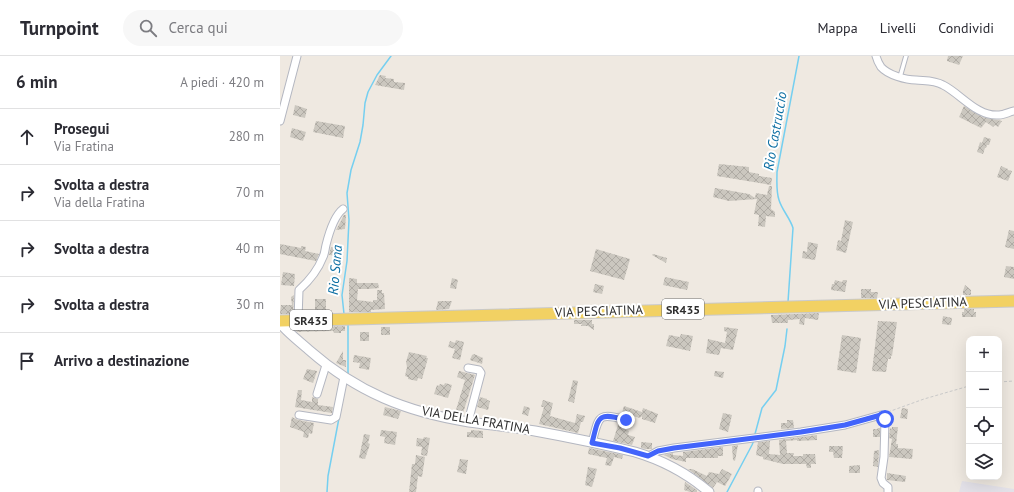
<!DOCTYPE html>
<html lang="it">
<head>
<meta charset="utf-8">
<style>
  body { margin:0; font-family:"PT Sans",sans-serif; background:#f7f7f7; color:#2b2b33 }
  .controls { position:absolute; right:12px; bottom:12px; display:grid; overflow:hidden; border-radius:8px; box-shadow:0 4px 16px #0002 }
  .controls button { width:36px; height:36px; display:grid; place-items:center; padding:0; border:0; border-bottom:1px solid #e1e1e2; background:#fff; color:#2b2b33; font:20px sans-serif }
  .stop { position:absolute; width:12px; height:12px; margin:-9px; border:3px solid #4264fb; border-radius:50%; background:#fff }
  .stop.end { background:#4264fb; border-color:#fff; box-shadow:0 1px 4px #0008 }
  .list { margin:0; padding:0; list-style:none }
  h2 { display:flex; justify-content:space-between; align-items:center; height:52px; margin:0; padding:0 16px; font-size:17px }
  h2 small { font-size:13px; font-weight:400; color:#7c7c81 }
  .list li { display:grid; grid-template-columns:26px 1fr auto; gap:12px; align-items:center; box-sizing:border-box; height:56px; padding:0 16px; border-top:1px solid #e1e1e2 }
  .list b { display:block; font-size:15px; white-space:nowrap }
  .list p { margin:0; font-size:13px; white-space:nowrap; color:#7c7c81 }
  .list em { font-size:13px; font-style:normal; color:#7c7c81 }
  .icon { flex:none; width:22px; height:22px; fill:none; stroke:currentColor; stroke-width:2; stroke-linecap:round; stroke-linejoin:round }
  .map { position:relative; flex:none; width:734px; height:436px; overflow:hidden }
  header { display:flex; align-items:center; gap:24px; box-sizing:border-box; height:56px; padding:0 20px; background:#fff; border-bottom:1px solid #e1e1e2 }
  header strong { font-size:19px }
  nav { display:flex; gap:22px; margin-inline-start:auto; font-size:14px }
  .search { width:280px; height:36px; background:#f7f7f7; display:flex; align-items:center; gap:10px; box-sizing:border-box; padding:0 14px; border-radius:22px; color:#7c7c81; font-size:15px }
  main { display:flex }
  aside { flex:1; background:#fff }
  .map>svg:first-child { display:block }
</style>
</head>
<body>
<header>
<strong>Turnpoint</strong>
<div class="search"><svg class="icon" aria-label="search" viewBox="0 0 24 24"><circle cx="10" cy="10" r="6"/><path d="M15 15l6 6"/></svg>Cerca qui</div>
<nav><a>Mappa</a><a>Livelli</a><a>Condividi</a></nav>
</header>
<main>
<aside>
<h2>6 min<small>A piedi · 420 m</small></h2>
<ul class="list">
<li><svg class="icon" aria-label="ahead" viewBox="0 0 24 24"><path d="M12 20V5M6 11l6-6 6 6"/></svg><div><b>Prosegui</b><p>Via Fratina</p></div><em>280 m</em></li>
<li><svg class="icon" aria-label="right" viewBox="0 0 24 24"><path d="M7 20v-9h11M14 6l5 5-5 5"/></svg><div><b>Svolta a destra</b><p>Via della Fratina</p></div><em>70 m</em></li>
<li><svg class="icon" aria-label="right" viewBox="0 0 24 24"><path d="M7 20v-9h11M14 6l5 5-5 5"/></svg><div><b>Svolta a destra</b></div><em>40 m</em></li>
<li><svg class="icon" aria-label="right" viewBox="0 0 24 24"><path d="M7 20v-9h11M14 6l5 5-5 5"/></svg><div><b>Svolta a destra</b></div><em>30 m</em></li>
<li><svg class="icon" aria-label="arrive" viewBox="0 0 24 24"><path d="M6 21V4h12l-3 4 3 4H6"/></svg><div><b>Arrivo a destinazione</b></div></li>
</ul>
</aside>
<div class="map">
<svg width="734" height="436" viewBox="0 0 734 436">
  <defs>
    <pattern id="building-cross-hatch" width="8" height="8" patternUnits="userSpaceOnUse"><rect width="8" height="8" fill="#cbc7bf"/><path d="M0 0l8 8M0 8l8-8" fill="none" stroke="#afaba4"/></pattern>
  </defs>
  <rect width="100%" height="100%" fill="#efe9e1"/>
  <path fill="#e3e1e8" d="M682,425L734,433V436H679Z"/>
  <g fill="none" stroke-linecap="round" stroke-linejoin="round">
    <path stroke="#75cff0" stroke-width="1.5" d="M508,246L513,172C510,162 502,154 499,144C496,135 497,126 497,116L519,0
      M64,258L62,239L67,205L69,164L67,137L71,114L80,86L83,69L85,47L88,36L97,19L111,0
      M68,319V267
      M475,378L482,352L496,334L505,290L507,273
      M47,436L48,420L59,362
      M447,436L472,389L474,384"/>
  </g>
  <path fill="url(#building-cross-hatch)" d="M668,0H683L679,9L667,5Z
    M100,19L106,20L105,22L114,23V26L125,27L124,34L95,29Z
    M15,49L27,53L25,62L13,59Z
    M684,50L702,61L722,65L718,71L715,69L713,71L706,66L701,72L679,61Z
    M36,65L65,70L63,82L33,76Z
    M12,72L26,76L23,85L10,81Z
    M704,81L711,83L709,89H707L706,92H705L703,98L697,96L700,86L702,87Z
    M439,108L469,111V116L479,118V120L492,122L491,129L437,120Z
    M721,110L728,113V114L732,115L728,125L717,121Z
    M489,130H492L491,153L495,156V161L486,160L485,171L478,170L479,159L474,158L477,143L449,145L433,141L435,132L469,138L475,142L476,137L487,139Z
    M64,159H66L65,173L56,174Z
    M565,164L573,166L566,197L556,194L558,184L561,185Z
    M729,174L734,175V193L725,191Z
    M528,186L538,188L535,204L522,202L523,195L527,196Z
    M0,188L21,192V190L26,191L25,195L39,198L36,205L0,198Z
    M51,191H59V200L49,199Z
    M316,193L350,203L344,224L310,215Z
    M373,198L387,202L386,207L372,199Z
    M726,210L734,211V223L724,221Z
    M3,216L15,218L14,230L1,229Z
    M385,221L409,226L407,234L383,229Z
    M69,222L77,223V227H98L99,232L88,233H78L77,244L93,246V244H97V234H102V237H104L105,253L91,254V256H69Z
    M172,222L178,224L176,233L170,232Z
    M555,224L562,226L563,224H567L565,236L551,234L552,228H554Z
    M315,228L324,230L322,238L313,236Z
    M685,229L691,234V239H683V235Z
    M581,233H591V236H598L597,242H581Z
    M14,239L13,258H0L1,249H12L11,241Z
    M35,243H46V255H35Z
    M158,245H172L169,253L156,254Z
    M684,253H694V256H696V261H682V256H684Z
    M539,257L538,264L525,262L524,269L519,268L520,263L508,264V267H492L491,259Z
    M663,260L672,262L671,269L662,268Z
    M294,264H312V268H314V274L308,270H301L302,268H294Z
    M598,265L617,266L612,300L611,299V303H608L606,316L592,315Z
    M65,270V275H61V277H54L53,275L17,276L13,272Z
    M101,271H110V279H101Z
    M444,271L458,273L453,294L441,292L439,299L426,297L428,283L445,287L447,276L444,275Z
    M80,276H89V285H80Z
    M401,278L413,280L410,295L386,290L389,279L400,281Z
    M562,279L581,282L576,317L557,314Z
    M176,284L184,286L180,304L172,302L175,293L168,291L170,285L175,287Z
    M63,295V304H66V311L56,307Z
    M129,296L147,300L146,302H148L142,323L138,322L137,325L128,323V321L125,320L127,311L126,306Z
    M194,298L203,302L202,308L190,304L192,299Z
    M74,299L91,302L89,314L79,312L80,307L73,306Z
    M27,313L37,315L33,327L23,323Z
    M179,315L195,319L183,357L176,354L185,324L177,321Z
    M435,315L444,316L443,322L434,320Z
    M293,324L298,325L294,347L288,345Z
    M165,327L172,329L168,342L154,338L157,329L159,330L160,328L164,329Z
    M18,334H22L21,344L32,346V341L38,343V349L53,351L52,357L15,351Z
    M200,341L207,343V344L210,345L208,354L197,351Z
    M263,344L273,347L270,360L295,367L297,358L305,360L303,366H301L298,377L259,368L264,351H261Z
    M244,350L250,352L248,360L242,358Z
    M344,350L362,356L363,352L378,358L375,367L362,363V361L361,360L360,362L342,357Z
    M105,351L121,355L118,363L103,359Z
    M622,352L628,353L627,363L620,362Z
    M443,357L452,359L448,376L439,373Z
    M12,361L18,364L34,367L32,378L29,377L28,382L23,381L24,376L10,371Z
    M507,364H513L514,372L501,373V367H507Z
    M338,369L345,371L344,373L349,375L348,379L355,381L352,389L333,385Z
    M612,371H618L616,388H618V392L633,393L632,403L609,401L612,383L609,382L610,372L612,373Z
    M597,372H600V381H593V373H598Z
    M101,374L117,376L115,389L104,387L105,381L100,380Z
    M191,374L203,375V382L187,381V376H191Z
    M84,378L90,379L88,387L90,388L85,403L79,402Z
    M537,379V384L517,385V384L506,385L507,397H514L513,400H523V398H535L536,408H531V412H527L526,408H503L483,403V401L476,399L478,386L490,385L489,398L500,399L499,384Z
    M144,381L150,382L147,400L141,399L142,391L136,390L137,382L143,383Z
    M361,386L372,387V393H366L361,392Z
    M458,389L455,405L453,404L452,390Z
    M549,390H563L562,402H554L553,396H549Z
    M443,391V400H438V402H406V406L392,403L384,399L393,397V399L403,400V396Z
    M309,392L343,399L342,403L334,401L331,410L325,409L327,402L308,398Z
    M599,394L598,411L593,410L594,395Z
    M136,399L145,401L142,421L138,420L136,436H129L132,408H135Z
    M180,403L188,404L186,418L177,416Z
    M580,409V417H569V410Z
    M308,411L317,413L312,431L305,429Z
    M408,413H412L427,420L429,416L439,418L442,413L452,418L445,430L437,426L433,432Z
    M607,417L626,420L625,426L607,424Z
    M405,426L417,434V436H410L404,434Z"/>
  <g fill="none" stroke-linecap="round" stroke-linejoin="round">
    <g stroke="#b4b7c1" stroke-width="5.5">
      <path id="service" d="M620,21L626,0"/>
    </g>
    <g stroke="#b4b7c1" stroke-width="9">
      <path id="minor" d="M596,0C597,4 599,8 601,11C608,19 626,24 636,24C645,25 654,24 663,29C681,38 697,61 719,59C724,59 729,56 734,55
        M0,65L17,0
        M18,264L19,234C29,225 38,214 43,201C45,197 45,193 46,189C49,177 54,160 63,153
        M188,312L199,314L201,317L188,366
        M37,338L46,309
        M19,359L51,364L56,361L64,321
        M312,387C319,360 317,356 346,364
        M369,400L378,395L394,392L521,376L565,369L601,359L605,363L604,401L601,422L603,427L608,431V436
        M478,436V435"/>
    </g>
    <g stroke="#b4b7c1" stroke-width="11">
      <path id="tertiary" d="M0,267C8,277 19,285 29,294C77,336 126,356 189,366C210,369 233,371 255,375C288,381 322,388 355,396C382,404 408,418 429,436"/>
    </g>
    <g stroke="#c9c9c9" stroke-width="13">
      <path id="primary" d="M0,265L734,245"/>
    </g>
    <path stroke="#c9c9c9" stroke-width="1" stroke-dasharray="3 2" stroke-linecap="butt" d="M719,326L734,325
      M608,356L644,343L689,330"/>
    <use href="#service" stroke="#fff" stroke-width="3.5"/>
    <use href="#minor" stroke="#fff" stroke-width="7"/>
    <use href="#tertiary" stroke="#fff" stroke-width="9"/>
    <use href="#primary" stroke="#f2d163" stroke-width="11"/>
  </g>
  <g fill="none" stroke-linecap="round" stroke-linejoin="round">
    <path stroke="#4264fb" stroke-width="5" d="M346,364C317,356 319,360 312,387L340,392L368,400L378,395L394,392L521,376L565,369L601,359L605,363"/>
  </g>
  <g text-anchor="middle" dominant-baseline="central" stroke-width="4" stroke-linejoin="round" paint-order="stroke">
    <g fill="#fff" stroke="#6d6d6d" stroke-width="1">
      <rect x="382" y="243" width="42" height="20" rx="3"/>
      <rect x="10" y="254" width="42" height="20" rx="3"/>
    </g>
    <g font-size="12" font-weight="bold" fill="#2e2e2e">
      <text x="403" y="253">SR435</text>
      <text x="31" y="264">SR435</text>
    </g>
    <g font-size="13" fill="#2e2e2e" stroke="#fff">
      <text transform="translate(643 247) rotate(-2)">VIA PESCIATINA</text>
      <text transform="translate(319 255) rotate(-2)">VIA PESCIATINA</text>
      <text transform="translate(196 364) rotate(10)">VIA DELLA FRATINA</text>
    </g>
    <g font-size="14" font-style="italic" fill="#0d6fa3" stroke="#fff">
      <text transform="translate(495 75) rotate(-80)">Rio Castruccio</text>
      <text transform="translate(55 214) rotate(-85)">Rio Sana</text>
    </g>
  </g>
</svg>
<div class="controls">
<button>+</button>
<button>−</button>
<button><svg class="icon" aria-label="locate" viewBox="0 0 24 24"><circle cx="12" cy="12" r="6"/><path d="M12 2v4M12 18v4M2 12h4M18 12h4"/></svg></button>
<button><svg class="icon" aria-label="layers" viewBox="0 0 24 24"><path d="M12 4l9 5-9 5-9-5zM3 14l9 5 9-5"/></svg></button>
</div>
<div class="stop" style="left:605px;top:363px"></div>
<div class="stop end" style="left:346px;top:364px"></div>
</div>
</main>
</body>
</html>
